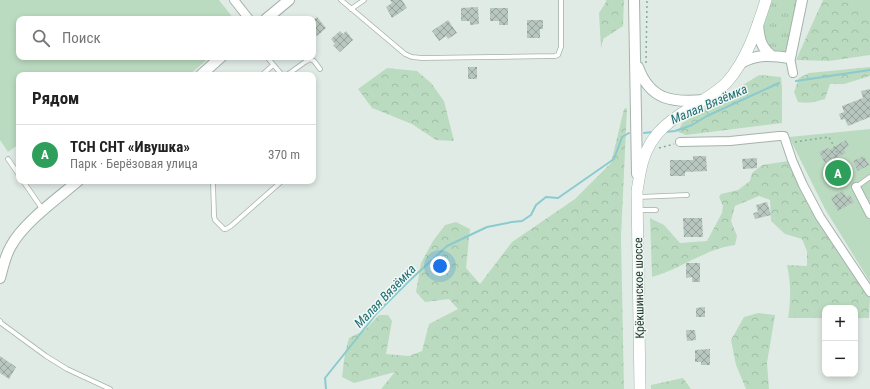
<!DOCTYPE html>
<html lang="ru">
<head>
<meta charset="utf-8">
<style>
  body { margin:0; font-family:"Roboto Condensed",sans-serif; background:#f6f6f6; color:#222 }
  .controls { position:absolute; right:12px; bottom:12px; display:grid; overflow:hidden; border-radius:8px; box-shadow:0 2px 6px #0003 }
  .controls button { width:36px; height:36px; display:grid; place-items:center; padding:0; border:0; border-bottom:1px solid #e0e0e0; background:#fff; color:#222; font:20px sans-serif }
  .you { position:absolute; left:440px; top:266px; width:14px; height:14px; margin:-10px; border:3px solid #fff; border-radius:50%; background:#1a73e8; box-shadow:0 0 0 6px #1a73e833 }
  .badge { display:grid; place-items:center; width:26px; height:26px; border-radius:50%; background:#7d463d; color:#fff; font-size:13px; font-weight:700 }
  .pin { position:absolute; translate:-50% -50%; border:2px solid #fff; box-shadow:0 1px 4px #0006 }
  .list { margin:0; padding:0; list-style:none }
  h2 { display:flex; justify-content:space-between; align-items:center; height:52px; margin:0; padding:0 16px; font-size:17px }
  h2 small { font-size:13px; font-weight:400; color:#767676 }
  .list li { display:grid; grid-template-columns:26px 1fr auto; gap:12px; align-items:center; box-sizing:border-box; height:60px; padding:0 16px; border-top:1px solid #e0e0e0 }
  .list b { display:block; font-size:15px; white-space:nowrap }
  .list p { margin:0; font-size:13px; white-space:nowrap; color:#767676 }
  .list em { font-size:13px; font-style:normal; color:#767676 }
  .icon { flex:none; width:22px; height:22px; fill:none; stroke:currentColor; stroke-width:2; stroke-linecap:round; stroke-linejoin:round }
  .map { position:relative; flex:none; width:870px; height:389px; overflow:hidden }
  .search { position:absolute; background:#fff; box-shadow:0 2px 6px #0003; left:16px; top:16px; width:300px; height:44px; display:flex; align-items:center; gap:10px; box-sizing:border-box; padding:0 14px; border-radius:8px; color:#767676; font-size:15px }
  .panel { position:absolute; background:#fff; box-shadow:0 2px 6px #0003; left:16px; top:72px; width:300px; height:112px; border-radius:8px }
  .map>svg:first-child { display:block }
</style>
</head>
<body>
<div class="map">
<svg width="870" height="389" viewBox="0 0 870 389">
  <defs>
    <pattern id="grass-tufts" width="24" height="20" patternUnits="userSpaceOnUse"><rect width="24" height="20" fill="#bbdbc0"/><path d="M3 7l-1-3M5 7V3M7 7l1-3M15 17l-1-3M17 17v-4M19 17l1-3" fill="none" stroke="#a0bda5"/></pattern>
    <pattern id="forest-crowns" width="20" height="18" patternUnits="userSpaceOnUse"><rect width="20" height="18" fill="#bbdbc0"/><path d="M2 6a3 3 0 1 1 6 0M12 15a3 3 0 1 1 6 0" fill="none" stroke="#a0bda5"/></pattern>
    <pattern id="building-cross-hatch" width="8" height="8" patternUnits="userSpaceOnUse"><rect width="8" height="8" fill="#b7c6be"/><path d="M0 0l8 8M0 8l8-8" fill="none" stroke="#94a29b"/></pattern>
  </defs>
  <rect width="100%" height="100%" fill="#e1ebe6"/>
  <path fill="url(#grass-tufts)" d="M770,0H800L789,55L776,52L766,44L762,26Z"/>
  <path fill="url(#forest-crowns)" d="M606,0H624L623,26L603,39L601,49L599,13L606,2Z
    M823,0H870V55L829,61L796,60Z
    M870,67V76L844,84H830L825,99C815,102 808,104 798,102L794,92L799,78L809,73Z
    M387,68L417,71L431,83L444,101L454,141L436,140L412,124L372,108L358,89Z
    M759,75L781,77L782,88V123L686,135L678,132L682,123Z
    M627,108L621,237L624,389H381L395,372L354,383L342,377L345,353L349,338L365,330L379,315H388L392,321L386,354L409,356L422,351L429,324L458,309L449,299L425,302L416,292L421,263L433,241L445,225L456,222L470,229L466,268L480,284L512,242L575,199L611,163L624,109Z
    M788,161L808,201L823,228L844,261L870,297L869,318H855V308H825V318H788C791,300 791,283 787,265L807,266V251L802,239L785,234L771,221L770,200L759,196L735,206L731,221L737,236L735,245C705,249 681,269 652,277L650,218L664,225L680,243L707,241L722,213L723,206L719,197L721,194L738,190L750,181L752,173L762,165Z
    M758,313L775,315L767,363L769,389H746L736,365L731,340L744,317Z
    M683,378L691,389H651V385Z"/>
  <path fill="#bbdbc0" d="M0,0H219L234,19H19V57H210L189,75H19V144L8,152L0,140Z
    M839,0H870V12Z
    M870,129V282L825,209L789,137Z"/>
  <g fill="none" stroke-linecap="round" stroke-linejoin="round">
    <path stroke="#8bcace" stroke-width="2" d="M796,81L870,70
      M665,132L675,131L692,125L707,116L779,83
      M644,133L653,132
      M326,389L325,378L377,313L409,281L447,246L487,227L512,222L522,221L531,215L536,205L546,197L558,198L614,159L622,137L629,133"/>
  </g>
  <path fill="url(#building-cross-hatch)" d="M390,0H402L407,8L392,18L386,7L392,3Z
    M478,7L479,24L470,25V21H461V8Z
    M490,8H508V25H499V21H490Z
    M317,17L326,28L317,36L313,32V20Z
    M448,20L457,33L448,39L446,36L439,41L432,31Z
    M527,20H543V29H540V38H527Z
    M340,31L343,34L346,31L353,40L340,52L333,45L335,44L331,39Z
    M468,67H477V79H468Z
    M870,89V117L848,126L845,119L841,120L839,114L844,112L842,106L863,98L861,91Z
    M846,140L849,146L844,149L846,153L825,163L819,152L828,148L829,150Z
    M693,156H706L707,171L685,172V176H670V160H693Z
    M864,156L869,165L858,171L853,161Z
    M757,158V168L743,169L742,159Z
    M843,191L846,197L850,195L854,202L838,211L831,198Z
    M767,202L771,215L755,219L753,213L758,212L756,205Z
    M683,218H702L703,237H684Z
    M686,263H700V282H692V277L686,278Z
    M705,307V317H696V308Z
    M686,330H695L696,340L687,341Z
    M710,349V365H701V362H695V350Z
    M0,356L16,367L9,379L0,373Z"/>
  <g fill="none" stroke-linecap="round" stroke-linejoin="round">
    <g stroke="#a4b3ac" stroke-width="5.5">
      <path id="service" d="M341,0L405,54L412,57L422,58L555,56L558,55L561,47V0
        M351,9L364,0
        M267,57L282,75
        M262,75L273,65
        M287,75L305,62L310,59L314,61L320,69
        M8,159L19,175
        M23,181L43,210
        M213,181L214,216L215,220L224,229H226L231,226L282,181
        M856,187L870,177
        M638,197L687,195
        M638,210H656
        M0,321L1,323L46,356L67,369L110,389"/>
    </g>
    <g stroke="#a4b3ac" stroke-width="10">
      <path id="minor" d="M234,0L249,19
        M790,58L793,73
        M680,142L730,141L779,136H784L792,160L803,185L820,217L870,292
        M856,187L870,214"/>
    </g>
    <g stroke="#a4b3ac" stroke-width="12">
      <path id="tertiary" d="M634,0L637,174
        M266,19L289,0
        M758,24C759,37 760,47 772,56
        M741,63C757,54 772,55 790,58L802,0
        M638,67C650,100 672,103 704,100
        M201,75L221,57
        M0,278C3,267 5,256 11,246C23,223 58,198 78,181"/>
    </g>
    <g stroke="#a0b6ac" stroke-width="12">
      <path id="secondary" d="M640,389L637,191C638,185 639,179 640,173C646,139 663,124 692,107C704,99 717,93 727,82C747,60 757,28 766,0"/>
    </g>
    <path stroke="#83ad9c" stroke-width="1.5" stroke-dasharray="2 3" stroke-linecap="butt" d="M646,63L647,0
      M795,142L829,137L838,154
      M659,148L674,144"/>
    <use href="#service" stroke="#fff" stroke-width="4"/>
    <use href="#minor" stroke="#fff" stroke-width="8"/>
    <use href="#tertiary" stroke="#fff" stroke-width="10"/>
    <use href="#secondary" stroke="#fff" stroke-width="11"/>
  </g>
  <g text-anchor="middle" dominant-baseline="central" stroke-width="3" stroke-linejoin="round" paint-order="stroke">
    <g font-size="12" fill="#223b32" stroke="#f1f8f4">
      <text transform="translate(639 288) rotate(-91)">Крёкшинское шоссе</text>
    </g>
    <g font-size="13" font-style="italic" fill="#1f6e74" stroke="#f1f8f4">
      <text transform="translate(709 104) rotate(-23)">Малая Вязёмка</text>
      <text transform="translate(385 296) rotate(-46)">Малая Вязёмка</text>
    </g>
  </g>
</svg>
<div class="controls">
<button>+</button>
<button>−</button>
</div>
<div class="you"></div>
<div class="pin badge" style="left:838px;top:173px;background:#2e9e5b">A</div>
<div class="search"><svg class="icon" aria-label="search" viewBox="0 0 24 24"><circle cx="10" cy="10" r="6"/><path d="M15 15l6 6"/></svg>Поиск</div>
<section class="panel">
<h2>Рядом<small></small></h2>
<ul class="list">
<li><span class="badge" style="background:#2e9e5b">A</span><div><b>ТСН СНТ «Ивушка»</b><p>Парк · Берёзовая улица</p></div><em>370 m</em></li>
</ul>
</section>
</div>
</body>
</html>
